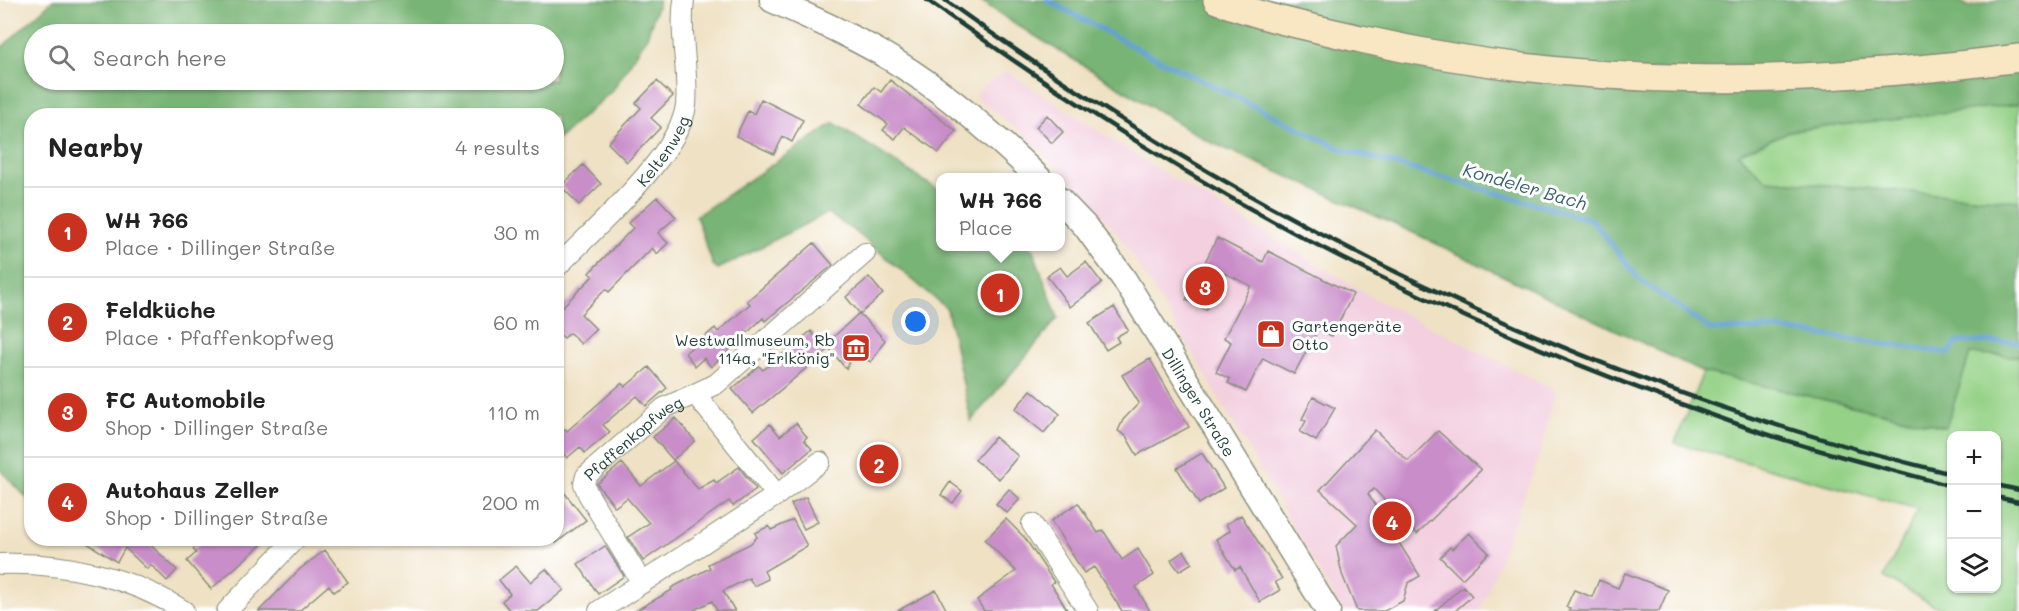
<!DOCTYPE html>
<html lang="en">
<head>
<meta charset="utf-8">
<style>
  body { margin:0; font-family:Mali,sans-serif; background:#f6f6f6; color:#222 }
  .controls { position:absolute; right:18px; bottom:18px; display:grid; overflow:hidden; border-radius:12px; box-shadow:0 2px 4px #0004 }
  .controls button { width:54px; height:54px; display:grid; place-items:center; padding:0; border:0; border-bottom:2px solid #e0e0e0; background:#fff; color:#222; font:30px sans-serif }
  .you { position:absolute; left:916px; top:322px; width:21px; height:21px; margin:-15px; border:4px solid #fff; border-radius:50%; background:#1a73e8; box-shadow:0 0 0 9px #1a73e833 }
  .badge { display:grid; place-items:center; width:39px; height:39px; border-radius:50%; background:#c8321e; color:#fff; font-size:20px; font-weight:700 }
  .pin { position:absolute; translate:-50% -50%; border:3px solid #fff; box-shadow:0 2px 6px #0006 }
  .popup { position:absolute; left:936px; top:173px; width:129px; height:78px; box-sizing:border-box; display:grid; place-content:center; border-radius:12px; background:#fff; filter:drop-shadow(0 2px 4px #0005); font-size:20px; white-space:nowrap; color:#767676 }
  .popup b { font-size:22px; color:#222 }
  .popup::after { content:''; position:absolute; left:50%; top:100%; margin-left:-12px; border:12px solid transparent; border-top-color:#fff }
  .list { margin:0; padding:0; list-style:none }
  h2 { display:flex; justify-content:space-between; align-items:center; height:78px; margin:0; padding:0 24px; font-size:26px }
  h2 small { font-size:20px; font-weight:400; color:#767676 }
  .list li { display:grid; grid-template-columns:39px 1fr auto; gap:18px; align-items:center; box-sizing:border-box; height:90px; padding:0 24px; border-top:2px solid #e0e0e0 }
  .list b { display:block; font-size:22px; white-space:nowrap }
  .list p { margin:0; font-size:20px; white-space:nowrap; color:#767676 }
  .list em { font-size:20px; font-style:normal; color:#767676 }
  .icon { flex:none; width:33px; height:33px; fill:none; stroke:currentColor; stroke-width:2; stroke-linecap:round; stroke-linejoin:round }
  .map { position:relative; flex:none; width:2019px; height:611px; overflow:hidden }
  .search { position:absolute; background:#fff; box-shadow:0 2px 4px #0004; left:24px; top:24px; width:540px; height:66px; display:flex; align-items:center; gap:15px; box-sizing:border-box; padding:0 21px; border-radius:33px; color:#767676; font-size:22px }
  .panel { position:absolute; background:#fff; box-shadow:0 2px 4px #0004; left:24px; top:108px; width:540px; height:438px; border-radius:24px }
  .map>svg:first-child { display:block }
</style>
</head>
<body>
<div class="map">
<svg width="2019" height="611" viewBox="0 0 2019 611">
  <rect width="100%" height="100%" fill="#fff"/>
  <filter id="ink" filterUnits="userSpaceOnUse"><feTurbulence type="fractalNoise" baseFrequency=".0167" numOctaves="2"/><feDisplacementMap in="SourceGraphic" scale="12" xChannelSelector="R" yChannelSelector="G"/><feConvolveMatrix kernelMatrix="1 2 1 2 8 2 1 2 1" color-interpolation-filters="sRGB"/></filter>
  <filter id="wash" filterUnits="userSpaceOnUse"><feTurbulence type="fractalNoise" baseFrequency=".008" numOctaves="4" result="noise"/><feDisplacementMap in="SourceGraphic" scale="24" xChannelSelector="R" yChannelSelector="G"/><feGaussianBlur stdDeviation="1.35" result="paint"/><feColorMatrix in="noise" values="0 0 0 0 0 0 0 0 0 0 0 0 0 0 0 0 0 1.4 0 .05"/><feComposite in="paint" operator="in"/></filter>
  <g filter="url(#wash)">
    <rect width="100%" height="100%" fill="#efe1c3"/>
    <path fill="#f3cfdf" d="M1006,71L1148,163L1375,299L1555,390L1542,449L1480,611H1342L1199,364L1121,238L1077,187L1026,137L975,96L983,86Z"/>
    <path fill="#95d287" stroke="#5a885e" stroke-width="1.5" fill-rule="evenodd" d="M2019,103V201L1766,180L1737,153L1790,131Z
      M1970,353L2019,356V611H1944L1884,577L1918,509L1675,443L1703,372L1945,427ZM1952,436H1996V588H1952Z"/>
    <path fill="#78b474" stroke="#4c7854" stroke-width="1.5" fill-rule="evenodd" d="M53,0H659L647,37L613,90L557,140L556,116H32L31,502L0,470V49ZM554,34V80H34V34Z
      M980,0H1957L1970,7L1997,0H2019V104L1790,131L1738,154L1766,180L2019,201V356L1970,354L1946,427L1703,372L1416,234L1206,140L1012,22Z
      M834,123L940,191V246H1028L1033,250L1058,318L971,421L947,309L857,233L827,213L718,269L713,265L696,216Z"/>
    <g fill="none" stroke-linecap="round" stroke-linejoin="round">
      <path stroke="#62a1d4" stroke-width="5" d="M1047,0L1140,50L1341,149L1592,220L1639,279L1711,330L1778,329L1949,353L1957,342H2019"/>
    </g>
    <g id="blocks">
      <path fill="#c98dc9" d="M890,80L956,131L939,153L904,127L895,139L883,130L888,124L861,104L874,87L881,92Z
        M657,81L673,96L651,118L661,127L627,162L608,143L641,108L636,103Z
        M761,99L803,120L792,142L783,137L774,154L736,136L748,111L754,114Z
        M1047,115L1063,132L1052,143L1036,127Z
        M583,165L601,184L579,205L561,186Z
        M657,197L676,217L658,233L668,243L657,254L652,248L609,292L606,289L581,314L596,329L581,344L570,333L564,338L556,331V313L593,276L589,273L633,228L628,223Z
        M1217,238L1263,262L1268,251L1353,294L1332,336L1318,329L1294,374L1263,358L1246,392L1228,383L1230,379L1216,372L1231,342L1224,338L1251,286L1225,273L1206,310L1186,300Z
        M814,243L833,265L765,321L763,318L711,367L704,358L695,366L685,353L715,328L718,332L750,304L747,301Z
        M1086,262L1102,283L1070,307L1047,276L1060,267L1067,276Z
        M869,277L883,294L860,314L846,297Z
        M991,282L1013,286L1008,312L986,308Z
        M1114,307L1128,330L1116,337L1119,342L1106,350L1089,323Z
        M859,313L885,340L871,362L865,359L850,361L846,369L826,344Z
        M811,331L827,351L753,413L732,389L759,366L763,370Z
        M1150,359L1189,427L1137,455L1126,436L1118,431L1123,420L1139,403L1122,375Z
        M649,367L667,388L646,406L637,396L603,425L610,432L585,453L580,447L567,458L556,445V436L565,429L567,431L622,383L625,387Z
        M1031,390L1060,414L1044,433L1015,409Z
        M1313,397L1335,408L1316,441L1300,432L1306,421L1302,419Z
        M676,418L695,441L673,460L653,437Z
        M796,423L807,437L804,440L812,449L783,473L754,438L770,424L780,436Z
        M1375,430L1408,461L1438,431L1481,470L1417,534L1374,489L1368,494L1420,576L1408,583L1403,601L1384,611H1357L1342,574L1336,546L1357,524L1320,490Z
        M995,437L1018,456L999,479L975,460Z
        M1202,453L1224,488L1199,504L1177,468Z
        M674,461L698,489L714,480L716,483L739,467L756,489L733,506L729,501L643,561L628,537L649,523L627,498L615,507L597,484L622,463L641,486Z
        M556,482L586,520L556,543Z
        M950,482L962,491L953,503L941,495Z
        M1009,489L1020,499L1007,513L996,504Z
        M806,497L818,522L804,529L791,504Z
        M1078,503L1098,533L1103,530L1122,560L1138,549L1154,575L1136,587L1150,611H1122L1094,567L1084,573L1051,521Z
        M1241,515L1282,579L1275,582L1280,590L1260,602L1240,567L1235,570L1216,539L1230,531L1226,524Z
        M1006,519L1025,538L1054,582L1051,584L1068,611H984L977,600L1016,571L985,540Z
        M793,520L807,546L764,571L768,579L754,586L749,578L723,591L735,611H717L712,601L692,611H635L672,590L671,588L710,568L708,564L750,544L757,537L755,533L769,526L771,530Z
        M1469,533L1489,553L1462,579L1440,557L1450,547L1452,549Z
        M79,538H143L177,570L167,581L151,565L147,569L125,548L117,562Z
        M205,538H269L211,589L187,561L196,553L193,549Z
        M605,546L624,576L598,594L578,564Z
        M325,550L348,582L334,592L329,585L299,611H259L300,569Z
        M1184,551L1192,563L1179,571L1171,560Z
        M516,566L530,582L546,569L564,590L538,611H510L502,601L510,594L499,580Z
        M1625,573L1668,590L1659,611H1569L1570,608L1566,607L1574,590L1592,597L1599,580L1618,588Z
        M1463,586L1472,596L1455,611H1435Z
        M936,590L947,611H897Z"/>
    </g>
  </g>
  <g filter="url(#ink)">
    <use href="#blocks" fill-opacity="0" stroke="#878f7c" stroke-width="1.5"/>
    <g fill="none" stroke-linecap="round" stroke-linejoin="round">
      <g stroke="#878f7c" stroke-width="22">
        <g id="minor">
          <path id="s1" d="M556,268C591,232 681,153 686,105C689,70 679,35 684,0"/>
          <path d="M696,395L777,495"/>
          <path d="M1032,524L1088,611"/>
          <path d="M0,564C64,562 129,576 184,611"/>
          <path id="s2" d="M642,583L588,494L584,484L586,476L664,408L716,384L865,253"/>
          <path d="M227,611L296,538"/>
          <path d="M599,611L777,495L820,462"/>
        </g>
      </g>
      <g stroke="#878f7c" stroke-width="27">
        <g id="tertiary">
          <path d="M772,0C814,19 857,38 896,62C948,94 995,135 1039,178"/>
          <path id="s3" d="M1060,200L1085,226L1124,279L1328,611"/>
        </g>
      </g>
      <g stroke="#878f7c" stroke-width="30">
        <path id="secondary" d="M1217,0C1264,18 1313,28 1361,39C1583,90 1794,87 2019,58"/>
      </g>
      <use href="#minor" stroke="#fff" stroke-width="20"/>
      <use href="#tertiary" stroke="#fff" stroke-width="24"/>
      <use href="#secondary" stroke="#f9e7c3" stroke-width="27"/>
      <path stroke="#1f3d34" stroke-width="4.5" d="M927,0C1010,59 1093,116 1180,168C1355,274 1544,357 1737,424C1807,449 1880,467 1952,486
        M945,0C1247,219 1588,386 1952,474
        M1996,485L2019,490
        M1996,497L2019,502"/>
    </g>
  </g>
  <defs>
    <g id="shop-square" transform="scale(1.5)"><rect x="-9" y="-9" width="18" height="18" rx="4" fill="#c8321e" stroke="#fff"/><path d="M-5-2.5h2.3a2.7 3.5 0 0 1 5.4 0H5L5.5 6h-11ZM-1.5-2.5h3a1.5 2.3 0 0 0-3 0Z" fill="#fff"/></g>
    <g id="museum-square" transform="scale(1.5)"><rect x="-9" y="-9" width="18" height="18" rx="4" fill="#c8321e" stroke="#fff"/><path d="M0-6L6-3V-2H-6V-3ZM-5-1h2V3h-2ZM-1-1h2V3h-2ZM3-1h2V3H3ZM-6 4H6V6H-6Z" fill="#fff"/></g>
  </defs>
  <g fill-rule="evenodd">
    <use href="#shop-square" x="1271" y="334"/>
    <use href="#museum-square" x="856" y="348"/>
  </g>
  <g text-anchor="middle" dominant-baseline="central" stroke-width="6" stroke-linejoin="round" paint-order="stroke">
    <g font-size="16" fill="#1f3d34" stroke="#fff">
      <text stroke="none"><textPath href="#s1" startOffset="159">Keltenweg</textPath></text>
      <text stroke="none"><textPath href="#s3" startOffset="246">Dillinger Straße</textPath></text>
      <text stroke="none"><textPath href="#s2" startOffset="184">Pfaffenkopfweg</textPath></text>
    </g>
    <g font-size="16" fill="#1f3d34" stroke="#fff" text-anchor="start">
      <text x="1292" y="325">Gartengeräte<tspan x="1292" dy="18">Otto</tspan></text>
      <text x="835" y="339" text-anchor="end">Westwallmuseum, Rb<tspan x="835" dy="18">114a, "Erlkönig"</tspan></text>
    </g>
    <g font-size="18" font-style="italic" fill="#36606c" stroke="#fff">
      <text transform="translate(1525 186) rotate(16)">Kondeler Bach</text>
    </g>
  </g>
</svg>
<div class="controls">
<button>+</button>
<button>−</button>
<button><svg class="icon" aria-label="layers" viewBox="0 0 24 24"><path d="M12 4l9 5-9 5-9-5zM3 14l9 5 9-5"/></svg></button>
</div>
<div class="you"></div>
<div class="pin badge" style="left:1000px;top:293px">1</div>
<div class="popup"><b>WH 766</b>Place</div>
<div class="pin badge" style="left:879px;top:464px">2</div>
<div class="pin badge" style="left:1205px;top:286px">3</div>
<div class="pin badge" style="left:1392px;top:521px">4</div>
<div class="search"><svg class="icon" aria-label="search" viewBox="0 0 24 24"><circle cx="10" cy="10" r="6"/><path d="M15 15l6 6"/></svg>Search here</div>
<section class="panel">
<h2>Nearby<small>4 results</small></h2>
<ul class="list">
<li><span class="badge">1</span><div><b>WH 766</b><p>Place · Dillinger Straße</p></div><em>30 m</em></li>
<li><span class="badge">2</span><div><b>Feldküche</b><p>Place · Pfaffenkopfweg</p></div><em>60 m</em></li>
<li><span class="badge">3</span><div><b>FC Automobile</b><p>Shop · Dillinger Straße</p></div><em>110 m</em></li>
<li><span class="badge">4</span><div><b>Autohaus Zeller</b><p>Shop · Dillinger Straße</p></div><em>200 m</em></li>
</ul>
</section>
</div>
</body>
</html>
